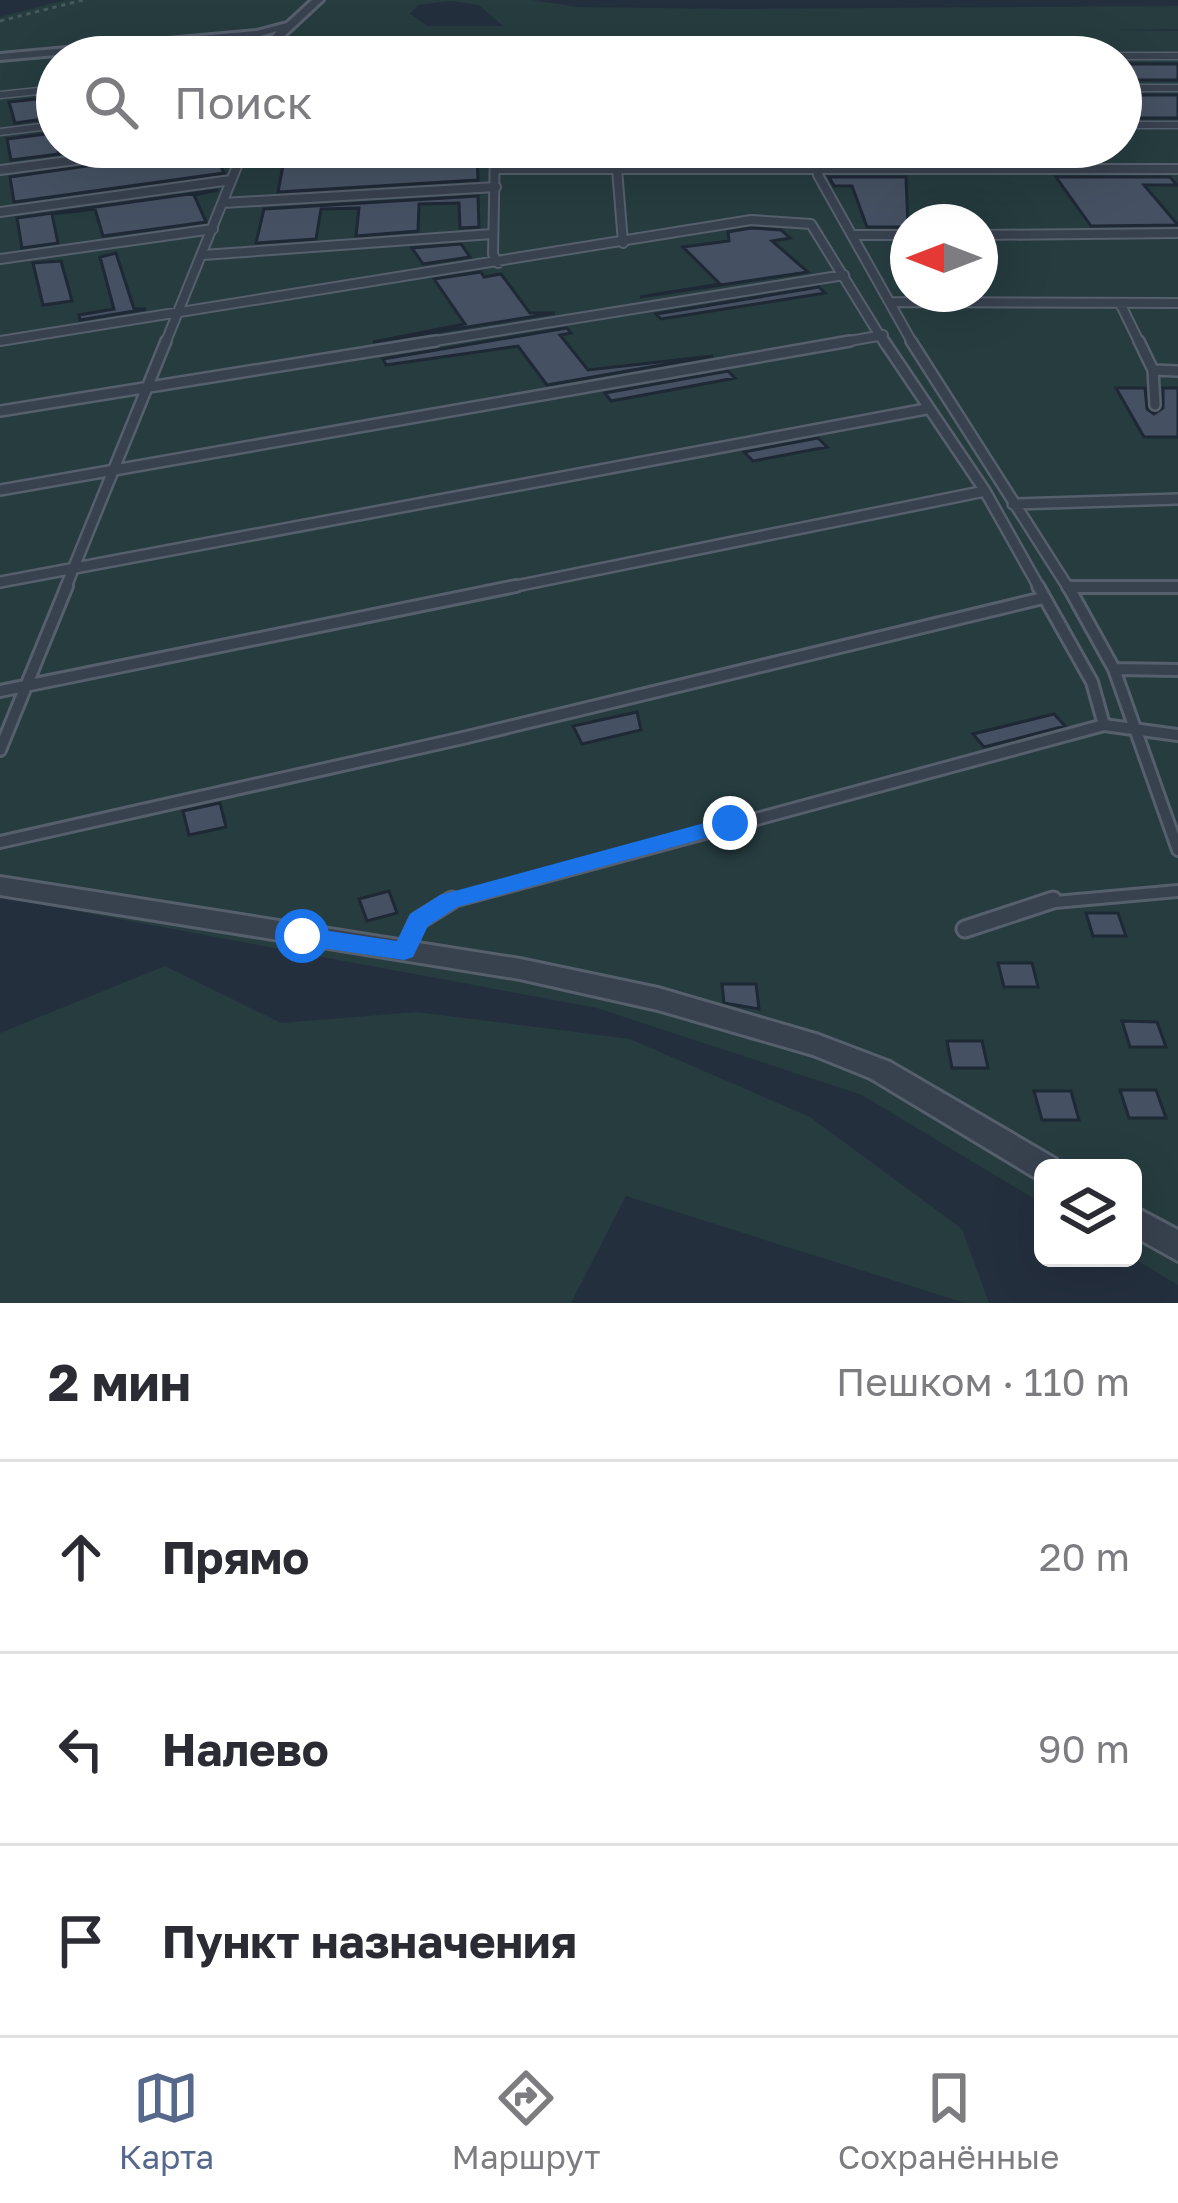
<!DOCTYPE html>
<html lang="ru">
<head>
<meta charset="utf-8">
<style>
  body { margin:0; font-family:"Golos Text",sans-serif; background:#f7f7f7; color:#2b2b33 }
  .controls { position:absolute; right:36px; bottom:36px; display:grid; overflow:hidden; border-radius:18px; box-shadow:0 12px 48px #0002 }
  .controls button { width:108px; height:108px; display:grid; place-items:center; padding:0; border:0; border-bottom:3px solid #e1e1e2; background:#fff; color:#2b2b33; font:60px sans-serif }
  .compass { position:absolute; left:890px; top:204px; width:108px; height:108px; border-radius:50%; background:#fff; box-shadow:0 12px 48px #0002; rotate:270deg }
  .stop { position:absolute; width:36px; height:36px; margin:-27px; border:9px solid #1a73e8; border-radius:50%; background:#fff }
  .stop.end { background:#1a73e8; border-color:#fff; box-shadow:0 3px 12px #0008 }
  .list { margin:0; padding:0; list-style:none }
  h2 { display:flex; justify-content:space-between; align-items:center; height:156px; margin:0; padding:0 48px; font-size:51px }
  h2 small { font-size:39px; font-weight:400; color:#7c7c81 }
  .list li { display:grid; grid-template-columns:78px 1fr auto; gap:36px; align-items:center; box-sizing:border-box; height:192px; padding:0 48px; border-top:3px solid #e1e1e2 }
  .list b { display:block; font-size:45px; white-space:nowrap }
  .list em { font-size:39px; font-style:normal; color:#7c7c81 }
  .icon { flex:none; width:66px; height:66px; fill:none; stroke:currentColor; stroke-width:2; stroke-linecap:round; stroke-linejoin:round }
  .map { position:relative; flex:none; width:1178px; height:1303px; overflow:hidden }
  .search { position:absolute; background:#fff; box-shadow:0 12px 48px #0002; left:36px; right:36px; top:36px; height:132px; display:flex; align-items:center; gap:30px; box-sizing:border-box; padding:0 42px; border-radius:66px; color:#7c7c81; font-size:45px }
  .sheet { height:732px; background:#fff }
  nav { display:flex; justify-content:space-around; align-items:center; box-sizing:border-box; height:168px; border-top:3px solid #e1e1e2; background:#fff; font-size:33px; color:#7c7c81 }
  nav a { display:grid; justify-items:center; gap:6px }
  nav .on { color:#56698c }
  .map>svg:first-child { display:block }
</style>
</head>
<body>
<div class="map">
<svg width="1178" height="1303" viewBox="0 0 1178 1303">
  <rect width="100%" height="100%" fill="#242f3e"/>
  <path fill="#263c3f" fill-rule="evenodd" d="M65,0H532L578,7L739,9L1178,6V29L1120,30L1178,31V1285L1133,1258V1168H1043V1204L862,1095L597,1008L0,897V17ZM451,1L479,5L503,26H428L410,14L418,5ZM57,57H1121V147H57ZM908,222H980V294H908Z
    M165,966L281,1023L416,1012L630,1039L810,1117L962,1229L989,1303H965L626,1196L571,1303H0V1033Z"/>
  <path fill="#455162" stroke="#1f2835" stroke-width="3" d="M1121,64H1178V80H1121Z
    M1121,95H1178V118H1126Z
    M46,98L51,118L15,123L9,102Z
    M54,133L59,154L11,160L7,139Z
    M212,148L224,173L14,202L10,177Z
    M477,155L478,180L278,192L283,166Z
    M829,177H906L908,227H867L852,186H834Z
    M1056,177H1170L1177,185H1144L1178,225L1091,226Z
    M218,190L194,195L206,222L103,236L95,209L52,214L58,243L22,248L17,218Z
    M478,196L479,227L460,228L459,203L419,204L418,231L356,236L359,208L321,209L316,239L256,243L264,209Z
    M751,228L781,230L790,238L772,241L808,272L640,297L720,284L683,247L729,241L728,232Z
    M461,244L470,257L423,264L412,248Z
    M116,253L134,309H146L80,320L79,315L114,309L100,257Z
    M61,261L72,301L43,305L33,263Z
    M481,272L484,277L501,274L530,313H555L373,342L465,324L434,279Z
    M819,287L825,293L661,319L656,314Z
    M567,328L571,333L560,335L588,370L713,356L547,385L518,346L386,365L383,359Z
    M728,371L735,378L611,401L605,393Z
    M1116,388H1145L1147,409L1154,414L1163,408V388H1178V437H1144Z
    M818,438L827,447L753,461L744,452Z
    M637,712L641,730L582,744L573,726Z
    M1054,714L1065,726L984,747L973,734Z
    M220,803L226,827L189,835L183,811Z
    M389,891L397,913L367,921L359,899Z
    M1086,913H1118L1126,936H1093Z
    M998,963H1032L1038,987H1004Z
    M722,984H756L759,1009L724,1003Z
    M1122,1021L1157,1022L1166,1047H1130Z
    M947,1041H982L988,1068H952Z
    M1120,1090H1156L1166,1118H1129Z
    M1034,1091H1071L1079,1120H1042Z"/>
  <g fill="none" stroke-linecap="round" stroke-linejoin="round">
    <g stroke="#565f6c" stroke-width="9">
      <path id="service-far4" d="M452,57L1178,56
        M1121,88H1178
        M0,95L57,89
        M1121,125H1178
        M0,132L57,125
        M138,152L173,147
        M243,152L245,147
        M393,152L480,147
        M495,152V147"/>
    </g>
    <g stroke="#565f6c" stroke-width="12">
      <path id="service-far3" d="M495,149L493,254L498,263
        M239,160L448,149
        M496,169H1178
        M617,169L623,243
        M0,170L160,149
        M818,175L913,344
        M223,203L496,187
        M0,212L231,180
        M854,235H908
        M980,235L1178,233
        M203,255L492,234
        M0,259L213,229
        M891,302L1178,303
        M1120,303L1140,344
        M0,341L751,220L811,224L885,344
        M165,344L244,149
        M417,344L844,275
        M833,344L883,335"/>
    </g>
    <g stroke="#565f6c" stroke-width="14">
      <path id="service-far2" d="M884,341L985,491L1040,589
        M911,341L1069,589
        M1139,341L1153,370L1155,405
        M1153,370L1178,371
        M0,411L436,341
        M0,490L850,341
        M1013,504L1178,499
        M0,582L926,409
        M1068,587H1178
        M65,589L166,341
        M501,589L985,491"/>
    </g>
    <g stroke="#565f6c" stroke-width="16">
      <path id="service-far1" d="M1038,586L1092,682L1104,725
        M1068,586L1114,669L1178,850
        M1068,587H1178
        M1114,669L1178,670
        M0,691L516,586
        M0,750L67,586
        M0,842L463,738L1043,598
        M446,903L1104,725L1178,735
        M1044,903L1178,891"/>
    </g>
    <g stroke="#565f6c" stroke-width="21">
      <path id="service" d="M965,929L1053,900
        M404,951L418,921L452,900"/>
    </g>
    <g stroke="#565f6c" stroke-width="6">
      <path id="minor" d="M312,0H323L280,40L279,57H269L270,39L277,31L257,37L0,60V54L257,31L287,23Z
        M0,877L520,959L658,988L819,1035L890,1062L1056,1159L1060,1168H1043V1180L1034,1177L870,1078L813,1055L658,1010L520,979L0,895Z
        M1133,1206L1178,1230V1261L1133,1236Z"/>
    </g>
    <path stroke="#44595c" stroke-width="3" stroke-dasharray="4.5 4.5" stroke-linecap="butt" d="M0,21L83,0"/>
    <use href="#service-far4" stroke="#38414e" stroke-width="6"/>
    <use href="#service-far3" stroke="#38414e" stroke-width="8"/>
    <use href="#service-far2" stroke="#38414e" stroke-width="9"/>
    <use href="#service-far1" stroke="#38414e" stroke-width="10"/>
    <use href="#service" stroke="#38414e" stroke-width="15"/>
    <use href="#minor" fill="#38414e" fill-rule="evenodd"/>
  </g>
  <path fill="#1a73e8" d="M730,816L738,818V829L457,907L428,926L413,957L404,960L302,945L290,936L302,927L397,941L410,914L440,895Z"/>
</svg>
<div class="controls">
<button><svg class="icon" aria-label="layers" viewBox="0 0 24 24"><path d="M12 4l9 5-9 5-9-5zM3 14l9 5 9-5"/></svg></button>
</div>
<svg class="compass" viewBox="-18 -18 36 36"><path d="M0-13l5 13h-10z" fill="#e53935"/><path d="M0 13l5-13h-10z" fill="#7c7c81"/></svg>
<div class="stop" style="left:302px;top:936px"></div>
<div class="stop end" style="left:730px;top:823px"></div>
<div class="search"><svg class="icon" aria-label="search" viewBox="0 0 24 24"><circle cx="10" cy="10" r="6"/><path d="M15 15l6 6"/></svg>Поиск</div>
</div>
<section class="sheet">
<h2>2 мин<small>Пешком · 110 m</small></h2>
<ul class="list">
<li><svg class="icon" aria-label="ahead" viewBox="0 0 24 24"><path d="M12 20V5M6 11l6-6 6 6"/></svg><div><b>Прямо</b></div><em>20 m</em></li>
<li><svg class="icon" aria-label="left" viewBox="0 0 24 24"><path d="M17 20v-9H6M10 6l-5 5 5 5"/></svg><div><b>Налево</b></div><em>90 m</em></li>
<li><svg class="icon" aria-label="arrive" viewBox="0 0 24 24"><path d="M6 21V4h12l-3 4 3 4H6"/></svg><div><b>Пункт назначения</b></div></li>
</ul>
</section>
<nav>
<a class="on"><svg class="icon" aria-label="map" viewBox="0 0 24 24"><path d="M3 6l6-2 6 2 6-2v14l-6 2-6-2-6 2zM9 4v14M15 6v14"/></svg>Карта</a>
<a><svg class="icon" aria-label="directions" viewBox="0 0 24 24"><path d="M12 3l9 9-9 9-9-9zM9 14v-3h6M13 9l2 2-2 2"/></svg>Маршрут</a>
<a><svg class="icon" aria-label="saved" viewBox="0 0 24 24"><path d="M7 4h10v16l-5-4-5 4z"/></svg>Сохранённые</a>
</nav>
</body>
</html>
